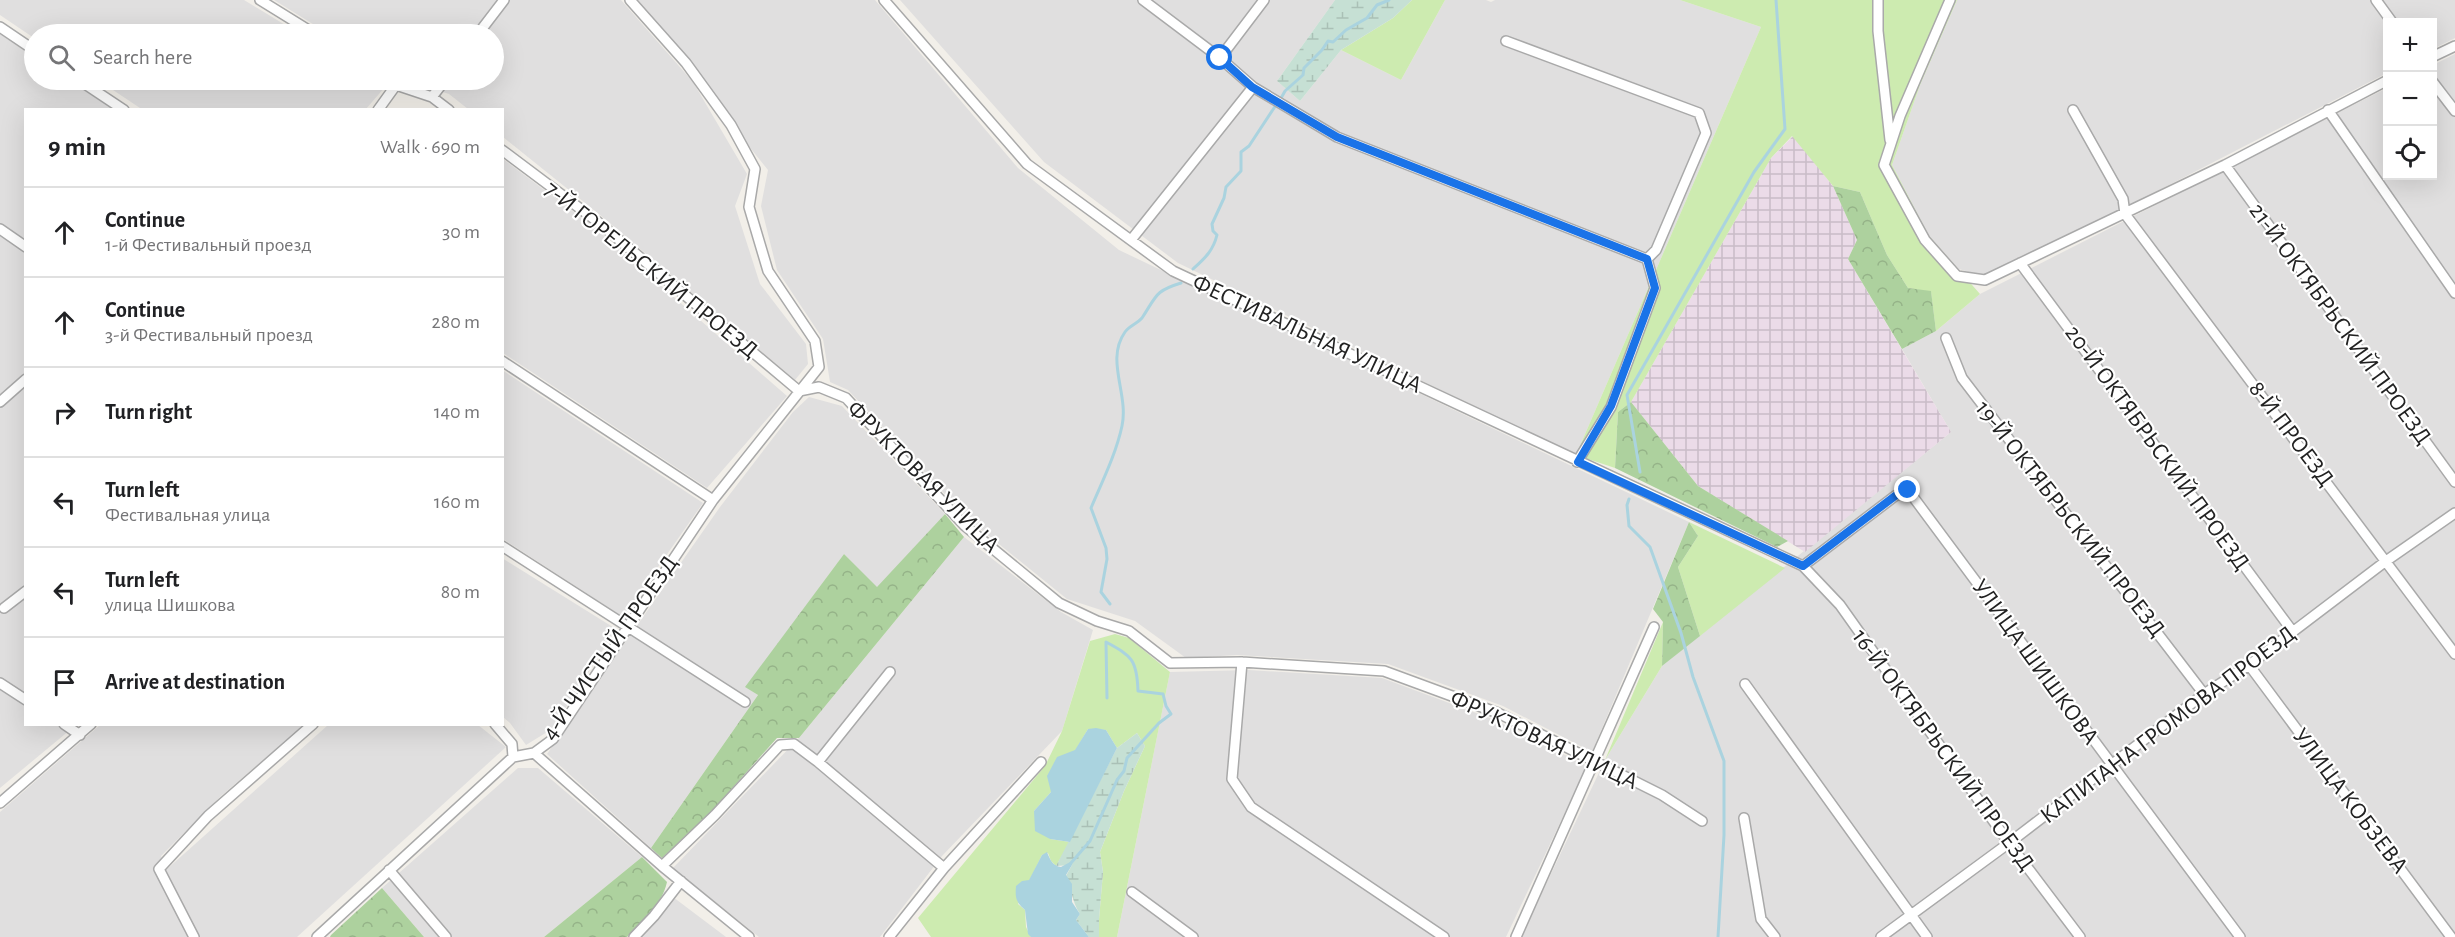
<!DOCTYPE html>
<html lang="en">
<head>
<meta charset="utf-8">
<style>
  body { margin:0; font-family:"Alegreya Sans",sans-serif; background:#f2f2f2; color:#202124 }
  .controls { position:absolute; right:18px; top:18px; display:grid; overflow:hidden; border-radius:0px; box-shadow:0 6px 24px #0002 }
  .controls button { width:54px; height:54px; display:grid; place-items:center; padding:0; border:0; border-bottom:2px solid #e0e0e0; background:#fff; color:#202124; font:30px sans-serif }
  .stop { position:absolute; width:18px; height:18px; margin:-14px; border:4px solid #1a73e8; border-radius:50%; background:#fff }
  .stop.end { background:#1a73e8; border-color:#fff; box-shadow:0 2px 6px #0008 }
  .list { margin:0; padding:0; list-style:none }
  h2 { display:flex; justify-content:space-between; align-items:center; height:78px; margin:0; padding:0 24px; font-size:26px }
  h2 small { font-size:20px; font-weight:400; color:#757577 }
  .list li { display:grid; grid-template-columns:39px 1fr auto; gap:18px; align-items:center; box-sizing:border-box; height:90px; padding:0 24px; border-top:2px solid #e0e0e0 }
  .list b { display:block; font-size:22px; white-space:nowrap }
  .list p { margin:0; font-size:20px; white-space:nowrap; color:#757577 }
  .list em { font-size:20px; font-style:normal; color:#757577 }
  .icon { flex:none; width:33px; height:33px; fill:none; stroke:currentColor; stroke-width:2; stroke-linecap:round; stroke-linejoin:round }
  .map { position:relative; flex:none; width:2455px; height:937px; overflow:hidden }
  .search { position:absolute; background:#fff; box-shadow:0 6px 24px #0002; left:24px; top:24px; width:480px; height:66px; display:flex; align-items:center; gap:15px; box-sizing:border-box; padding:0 21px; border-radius:33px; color:#757577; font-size:22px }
  .panel { position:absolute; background:#fff; box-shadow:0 6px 24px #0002; left:24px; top:108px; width:480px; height:618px; border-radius:0px }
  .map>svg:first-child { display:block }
</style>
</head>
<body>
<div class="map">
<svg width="2455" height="937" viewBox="0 0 2455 937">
  <defs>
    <pattern id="industrial-grid" width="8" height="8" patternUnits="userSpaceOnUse" patternTransform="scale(1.5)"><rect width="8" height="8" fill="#ebdbe8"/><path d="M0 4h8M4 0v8" fill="none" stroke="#c9bcc7"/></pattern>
    <pattern id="forest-crowns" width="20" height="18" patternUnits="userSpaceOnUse" patternTransform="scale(1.5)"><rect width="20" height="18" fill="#add19e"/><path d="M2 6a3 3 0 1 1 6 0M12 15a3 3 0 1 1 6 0" fill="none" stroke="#95b388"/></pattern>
    <pattern id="wetland-marsh" width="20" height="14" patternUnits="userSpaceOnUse" patternTransform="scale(1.5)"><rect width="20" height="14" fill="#c6e0d4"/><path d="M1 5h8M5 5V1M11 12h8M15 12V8" fill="none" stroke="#aac0b6"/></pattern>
  </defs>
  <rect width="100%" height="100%" fill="#f2efe9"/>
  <path fill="#e0dfdf" d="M0,0H244L300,34H34V38L0,15Z
    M274,0H621L693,82L747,174L735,206L760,284L806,344L808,364L795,380L600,215L503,137L502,110L468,109L449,94L406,80H494V34H329Z
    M631,0H875L1018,168L1119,250L1689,522L1592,752L1503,706L1388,664L1237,655L1186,658L1135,621L1067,599L968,519L848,390L830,382L823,339L777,270L761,206L768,170Z
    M900,0H1335L1277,81L1300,101L1341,50L1401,80L1445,0H1486L1491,2L1495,0H1680L1761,27L1576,455L1178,263L1044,162Z
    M1957,0H2455V38L2433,49L2432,22H2388L2387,73L1988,278L1959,269L1929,236L1892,165L1920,85Z
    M0,34L34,57V80H68L113,109L26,110V724L76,725L0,788Z
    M2455,54V937H1521L1605,760L1662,666L1951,432L1902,349L1936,331L1980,294L2387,88L2388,176H2432L2433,65Z
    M98,80H373L385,87L366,109L143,110Z
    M503,159L595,228L787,396L707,488L503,353Z
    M502,370L703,503L623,617L503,539Z
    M809,397L842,406L945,514L877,588L844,554L746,687L758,695L651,848L547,754L720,507L793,412Z
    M964,537L1061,612L1093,630L1062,731L942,856L880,937H759L673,868L799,738Z
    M502,558L616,629L552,729L526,745L510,723L503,717Z
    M1249,670L1382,678L1495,720L1587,766L1506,937H1117L1170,672Z
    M100,725H304L221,796L161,856L166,870L328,725H478L506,747L297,937H0V812Z
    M518,768H538L642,857L544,937H424L382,888Z
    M665,891L726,937H627L651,912Z"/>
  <path fill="url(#industrial-grid)" d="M1793,136L1833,186L1857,240L1848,259L1951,432L1805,552L1698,486L1631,402L1771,158Z"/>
  <path fill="#cdebb0" d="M1412,0H1445L1401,80L1341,50L1393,18Z
    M1680,0H1957L1920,85L1892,165L1929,236L1980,294L1936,331L1931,292L1908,288L1887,255L1860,192L1833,186L1792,136L1771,158L1631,402L1618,412L1615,468L1576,455L1761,27Z
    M1689,522L1785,568L1700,636L1678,567L1698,536Z
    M1663,622L1662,666L1605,760Z
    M1115,634L1129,638L1170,672L1117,937H1099V919L1103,872L1100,852L1124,791L1145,746L1137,733L1117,748L1106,730L1088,729L1051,792L1034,811L1050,839L1070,842L1056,866L1051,861L1048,853L1042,855L1018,904L1025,910L1026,927L1031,937H931L918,918L1045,766L1062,731L1090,641Z"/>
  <path fill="url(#forest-crowns)" d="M1833,186L1860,192L1887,255L1908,288L1931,291L1936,331L1902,349L1848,259L1857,240Z
    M1631,402L1698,486L1788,541L1777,547L1615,468L1618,412Z
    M945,514L964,537L799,738H777L711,812L662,858L651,848L758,695L745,687L844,554L877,587Z
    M1689,522L1698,536L1678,567L1700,636L1662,666L1663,622L1653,609Z
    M642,857L667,882C662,905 643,921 627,937H544Z
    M382,888L424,937H330L331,935Z"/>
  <path fill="url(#wetland-marsh)" d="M1335,0H1412L1393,18L1341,50L1300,101L1277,81Z
    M1137,733L1145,746L1124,791L1100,852L1103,872L1099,919V937H1089L1076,920L1080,914C1071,900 1073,891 1066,876L1072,865L1056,866L1117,748Z"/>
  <path fill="#aad3df" d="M1096,728L1106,730L1117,748L1070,842L1050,839L1035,831L1034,811L1051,792L1047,776L1057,757L1075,750L1088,729Z
    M1047,852C1050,860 1053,866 1061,867L1072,861V865L1066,875L1072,884V902L1080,914L1076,920L1089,937H1031L1028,934L1025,910C1016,902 1015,898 1016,886L1022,881L1029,880L1042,855Z"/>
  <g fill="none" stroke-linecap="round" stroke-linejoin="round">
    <path stroke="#aad3df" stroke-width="3" d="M1280,100L1285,91L1303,75L1304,68L1322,50L1328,41L1333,42L1346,30L1367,18L1377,5L1389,0
      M1193,269C1205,258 1213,251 1217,235L1213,231L1212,224L1224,198L1226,187L1241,171V152L1249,146L1276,105
      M1640,472L1627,395L1754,172L1785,129L1776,0
      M1629,499L1627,505L1629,526L1650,547L1681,633L1693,677L1724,761V835L1718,937
      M1110,604L1101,592L1107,559L1106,548L1091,508C1102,482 1116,454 1122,426C1129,394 1105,360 1125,332C1130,325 1137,324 1142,318C1157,295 1155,291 1181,283
      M1106,643L1107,698
      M1071,863L1090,841L1117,780L1124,771L1127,758L1159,723L1171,714L1166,706L1163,694L1138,691C1137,660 1132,656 1106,642"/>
    <g stroke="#a9a9a9" stroke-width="12">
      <path id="street" d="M260,0L315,34
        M884,0L1027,164L1173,271L1803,566L1840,605L2009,843L2080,937
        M1143,0L1220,58L1253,87L1337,137L1647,259
        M1878,0V31L1890,140
        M1950,0L1900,116L1884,165L1925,240L1957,276L1985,280L2225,165L2388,80
        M2376,0L2392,22
        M0,27L34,50
        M478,34L504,0
        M1506,41L1699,113L1706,133L1656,250L1647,259
        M2432,57L2455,46
        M1220,58L1264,0
        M79,80L124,110
        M387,80L396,85L432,97L449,110
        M2432,81L2455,111
        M432,97L445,80
        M378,110L396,85
        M2073,110L2123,199L2125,214L2455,654
        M2328,110L2455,293
        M502,150L598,222L799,391
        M2225,165L2455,482
        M0,229L26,247
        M1131,240L1253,87
        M2020,263L2293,632
        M1946,338L1962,378L2204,694
        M502,361L713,500
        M799,391L819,387L846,398L964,525L1059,603L1097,621L1129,631L1170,663L1242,662L1384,671L1498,713L1662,795L1702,821
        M0,402L26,379
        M1577,462L1611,407L1655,288L1647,259
        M502,546L745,702
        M1803,566L1895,496L1908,490L2240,937
        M4,608L26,591
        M1242,662L1232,779L1251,807L1444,937
        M2249,665L2451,937
        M0,683L26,700
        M1745,684L1927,937
        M64,724L80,735
        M495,724L512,744L513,757
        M534,753L662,866L749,937
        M818,762L944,868
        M0,803L91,724
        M1744,818L1761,919L1775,937
        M662,866L715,815L780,745L794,744L818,762L890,672
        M389,870L446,937
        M1132,892L1193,937
        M194,937L159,869L208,816L313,724
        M317,937L513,757L534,753L553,739L713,500L819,367L815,341L768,271L749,207L755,169L731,125L686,63L630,0
        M634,937L654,916L681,881
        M889,937L944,868L1041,762
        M1516,937L1654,627
        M1881,937L2009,843L2204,694L2249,665L2386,561L2455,513"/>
    </g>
    <use href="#street" stroke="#fff" stroke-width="9"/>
  </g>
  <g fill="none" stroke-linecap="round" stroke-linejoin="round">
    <path stroke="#1a73e8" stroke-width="8" d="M1220,58L1252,87L1337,137L1647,259L1655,288L1611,406L1578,462L1803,566L1895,496L1908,490"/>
  </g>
  <g text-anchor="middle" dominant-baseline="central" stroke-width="4.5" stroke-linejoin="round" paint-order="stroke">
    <g font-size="24" fill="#222" stroke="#fff">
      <text transform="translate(651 270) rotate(39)">7-Й ГОРЕЛЬСКИЙ ПРОЕЗД</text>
      <text transform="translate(2340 324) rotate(54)">21-Й ОКТЯБРЬСКИЙ ПРОЕЗД</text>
      <text transform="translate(1307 334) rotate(25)">ФЕСТИВАЛЬНАЯ УЛИЦА</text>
      <text transform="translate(2291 434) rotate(53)">8-Й ПРОЕЗД</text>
      <text transform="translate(2157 448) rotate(54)">20-Й ОКТЯБРЬСКИЙ ПРОЕЗД</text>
      <text transform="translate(923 477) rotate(45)">ФРУКТОВАЯ УЛИЦА</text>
      <text transform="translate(2070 519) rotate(52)">19-Й ОКТЯБРЬСКИЙ ПРОЕЗД</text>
      <text transform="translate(610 648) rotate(-55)">4-Й ЧИСТЫЙ ПРОЕЗД</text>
      <text transform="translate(2035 662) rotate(54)">УЛИЦА ШИШКОВА</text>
      <text transform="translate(2168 725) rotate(-37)">КАПИТАНА ГРОМОВА ПРОЕЗД</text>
      <text transform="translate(1544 740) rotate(25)">ФРУКТОВАЯ УЛИЦА</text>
      <text transform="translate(1943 750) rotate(54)">16-Й ОКТЯБРЬСКИЙ ПРОЕЗД</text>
      <text transform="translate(2350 801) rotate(53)">УЛИЦА КОБЗЕВА</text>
    </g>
  </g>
</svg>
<div class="controls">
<button>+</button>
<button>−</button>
<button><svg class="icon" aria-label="locate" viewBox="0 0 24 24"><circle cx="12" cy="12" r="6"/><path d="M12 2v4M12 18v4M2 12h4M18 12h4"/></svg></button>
</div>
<div class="stop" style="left:1220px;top:58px"></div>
<div class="stop end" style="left:1908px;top:490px"></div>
<div class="search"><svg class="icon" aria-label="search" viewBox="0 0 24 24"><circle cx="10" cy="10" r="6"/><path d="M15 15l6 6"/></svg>Search here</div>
<section class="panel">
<h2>9 min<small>Walk · 690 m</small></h2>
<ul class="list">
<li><svg class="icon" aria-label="ahead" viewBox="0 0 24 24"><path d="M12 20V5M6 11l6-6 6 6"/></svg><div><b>Continue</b><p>1-й Фестивальный проезд</p></div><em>30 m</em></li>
<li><svg class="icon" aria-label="ahead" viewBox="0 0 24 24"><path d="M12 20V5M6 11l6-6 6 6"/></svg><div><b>Continue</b><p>3-й Фестивальный проезд</p></div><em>280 m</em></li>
<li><svg class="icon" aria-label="right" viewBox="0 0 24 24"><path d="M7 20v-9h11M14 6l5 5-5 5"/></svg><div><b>Turn right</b></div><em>140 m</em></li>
<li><svg class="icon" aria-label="left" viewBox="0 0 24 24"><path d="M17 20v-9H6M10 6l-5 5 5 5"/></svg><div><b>Turn left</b><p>Фестивальная улица</p></div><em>160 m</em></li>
<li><svg class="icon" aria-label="left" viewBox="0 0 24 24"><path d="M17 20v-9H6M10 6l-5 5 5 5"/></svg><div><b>Turn left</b><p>улица Шишкова</p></div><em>80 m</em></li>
<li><svg class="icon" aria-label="arrive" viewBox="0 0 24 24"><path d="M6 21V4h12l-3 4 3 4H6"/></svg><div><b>Arrive at destination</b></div></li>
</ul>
</section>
</div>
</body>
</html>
